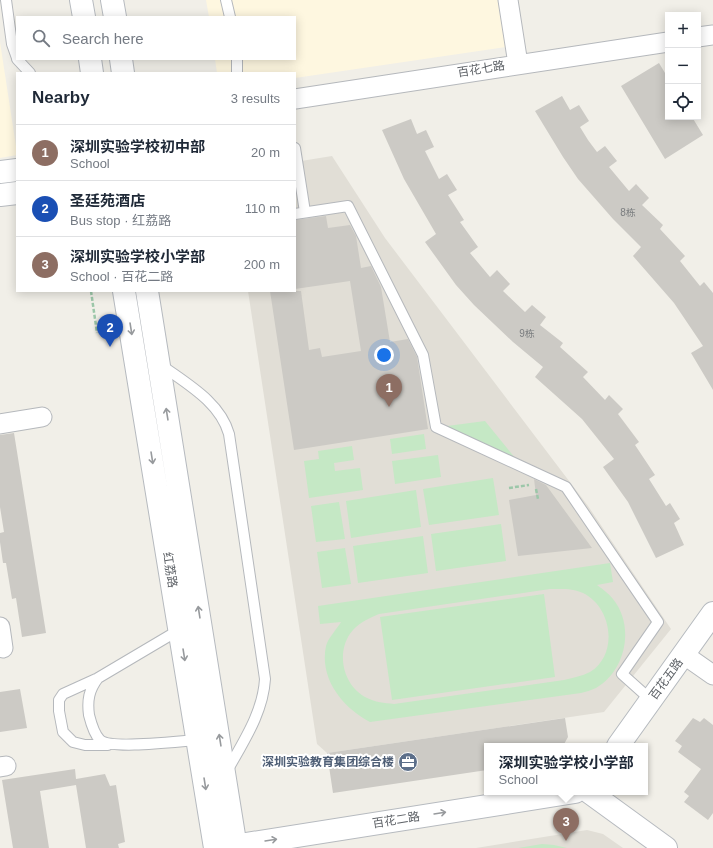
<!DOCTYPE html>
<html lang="en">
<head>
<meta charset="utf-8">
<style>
  body { margin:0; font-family:Arial,"Noto Sans SC",sans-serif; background:#f2f2f3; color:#1f2937 }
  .controls { position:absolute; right:12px; top:12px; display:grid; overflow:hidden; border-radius:0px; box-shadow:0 2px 10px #0003 }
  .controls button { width:36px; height:36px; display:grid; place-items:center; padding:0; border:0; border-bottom:1px solid #e0e1e3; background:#fff; color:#1f2937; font:20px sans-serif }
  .you { position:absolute; left:384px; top:355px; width:14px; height:14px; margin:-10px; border:3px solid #fff; border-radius:50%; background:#1a73e8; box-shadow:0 0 0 6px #1a73e833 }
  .badge { display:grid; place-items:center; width:26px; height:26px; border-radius:50%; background:#ea4335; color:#fff; font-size:13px; font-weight:700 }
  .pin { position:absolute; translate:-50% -33px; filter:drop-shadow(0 1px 2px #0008) }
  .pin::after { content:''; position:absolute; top:21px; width:14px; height:12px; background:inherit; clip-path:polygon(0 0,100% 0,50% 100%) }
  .popup { position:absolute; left:484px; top:743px; width:164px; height:52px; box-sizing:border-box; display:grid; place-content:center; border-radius:0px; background:#fff; filter:drop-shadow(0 1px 3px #0005); font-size:13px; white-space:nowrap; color:#747a83 }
  .popup b { font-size:15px; color:#1f2937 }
  .popup::after { content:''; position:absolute; left:50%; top:100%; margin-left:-8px; border:8px solid transparent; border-top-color:#fff }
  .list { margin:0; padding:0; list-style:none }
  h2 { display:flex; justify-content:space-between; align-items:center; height:52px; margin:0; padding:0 16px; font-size:17px }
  h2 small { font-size:13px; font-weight:400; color:#747a83 }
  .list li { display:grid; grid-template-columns:26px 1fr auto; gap:12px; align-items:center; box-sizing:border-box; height:56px; padding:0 16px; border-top:1px solid #e0e1e3 }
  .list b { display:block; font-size:15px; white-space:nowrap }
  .list p { margin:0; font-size:13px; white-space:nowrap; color:#747a83 }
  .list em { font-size:13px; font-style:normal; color:#747a83 }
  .icon { flex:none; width:22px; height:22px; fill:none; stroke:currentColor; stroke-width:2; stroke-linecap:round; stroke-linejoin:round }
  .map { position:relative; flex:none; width:713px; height:848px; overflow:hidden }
  .search { position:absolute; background:#fff; box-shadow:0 2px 10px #0003; left:16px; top:16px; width:280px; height:44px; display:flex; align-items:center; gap:10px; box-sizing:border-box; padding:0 14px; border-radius:0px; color:#747a83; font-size:15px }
  .panel { position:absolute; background:#fff; box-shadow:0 2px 10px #0003; left:16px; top:72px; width:280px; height:220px; border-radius:0px }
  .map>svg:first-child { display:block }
</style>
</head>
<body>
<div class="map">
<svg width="713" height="848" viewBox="0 0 713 848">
  <rect width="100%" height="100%" fill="#f1efe8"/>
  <path fill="#fef7e0" d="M206,0H499L506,47L295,78V73H217L215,59H295V17H209Z
    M0,42L17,153V155L0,158Z"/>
  <path fill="#e1ded6" d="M332,156L385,238L588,506L671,629L604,712L327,753L317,744L248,291H295V162Z
    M587,830L603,834L623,848H476Z"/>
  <path fill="#c5e8c5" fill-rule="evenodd" d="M485,421L515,458L447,426Z
    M424,434L426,449L392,454L390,439Z
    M352,446L354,460L334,463L335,471L360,468L363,490L309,498L304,461L319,459L318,451Z
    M438,455L441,477L395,484L392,461Z
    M493,478L499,515L429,525L423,489Z
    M416,490L421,527L351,538L346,501Z
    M339,502L345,539L316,542L311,506Z
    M501,524L506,561L436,571L431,534Z
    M423,536L428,573L358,583L353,546Z
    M345,548L351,584L322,588L317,552Z
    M610,563L613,582L597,585C603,589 609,594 613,599C635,626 626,671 596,688C591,690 586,692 581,693L370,722C343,708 319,679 326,646C328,638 337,629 341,622L320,624L318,606ZM550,589C561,589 573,588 583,593C612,607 619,654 590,672C582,676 572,678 564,680L394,704C384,703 375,702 367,698C342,686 335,650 353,630C360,622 370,618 379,614Z
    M544,594L555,677L392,700L380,617Z
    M542,844L554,845L567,848H518Z"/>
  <path fill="#cccac5" d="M659,63L668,78V117H692L703,135L665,159L621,86Z
    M562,96L570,110L579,105L589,121L580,127L588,140L597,152L605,146L617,161L609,167L629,191L636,184L649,198L642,205L663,225L660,229L685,256L680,261L700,286L704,282L713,293V390L691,353L703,346L674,303L633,256L641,247L613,219L578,179L563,157L535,111Z
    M411,119L417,134L426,130L434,147L425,151L439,179L447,174L457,190L448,195L464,220L460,222L478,247L470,253L490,277L497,270L510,284L503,291L525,312L532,305L546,317L540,325L563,343L560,347L588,372L583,377L605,400L609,395L623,409L618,414L639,442L635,445L655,475L649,479L666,506L670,503L680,519L674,523L684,545L656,558L628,502L603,467L614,459L582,419L535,377L543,367L513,342L474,305L456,285L425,242L436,234L404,179L382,130Z
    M326,216L328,228L350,225L356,236L361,268L371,266L381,287L390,342L408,339L417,357L428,429L294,450L270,291H301L309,350L320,348L322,357L361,351L350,281L295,289V220Z
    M14,433L46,633L22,637L16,598L12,599L6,563H3L0,542V533L4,532L0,507V435Z
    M534,479L546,485L592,548L518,556L509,500L536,495Z
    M20,689L27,728L0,732V692Z
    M565,718L568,737L563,746H487V770L333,793L327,753Z
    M693,718L700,722L704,718L713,725V813L708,820L684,802L689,796L684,792L701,769L678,752L682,746L675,741Z
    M75,769L76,779L105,774L110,786L116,785L125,842L118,844L119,848H86L76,785L40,791L49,848H13L2,780Z"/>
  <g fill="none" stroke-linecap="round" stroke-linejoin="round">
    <g stroke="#b5b8bc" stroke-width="12">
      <path id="lane" d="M6,0L12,44L17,58
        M226,0L230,17
        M17,59L30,73
        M237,73V59
        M295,148L305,212
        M295,214L348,206L423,355L436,427L566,487L658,622L622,674L651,700
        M161,365C187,384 220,402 229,434L265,679C263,713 243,742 227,771
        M179,630L98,678C89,690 87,700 89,715C91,723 94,734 100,740C111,750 180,741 198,740
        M96,679L63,694L59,700V711L63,732L73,742L85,745H108"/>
    </g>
    <g stroke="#b5b8bc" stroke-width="21">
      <path id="street" d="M508,0L518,64
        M698,37L713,35
        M295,99L668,42
        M0,424L42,417
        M0,627L3,648
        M683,654L713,675
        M0,767L6,766"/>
    </g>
    <g stroke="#b6babf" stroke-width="24">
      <path id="secondary" d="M81,0L84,17
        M112,0L115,17
        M90,59L92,73
        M121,59L123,73
        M0,172L17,170
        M0,195L17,193
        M124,291L215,848
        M147,291L236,848
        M618,746L713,613
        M589,792L666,848
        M221,848L575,792"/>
    </g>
    <path stroke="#9cc7a9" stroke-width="2.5" stroke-dasharray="4 2" stroke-linecap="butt" d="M91,291L97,333
      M509,488L529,485
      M536,489L538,499"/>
    <use href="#lane" stroke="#fff" stroke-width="10"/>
    <use href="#street" stroke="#fff" stroke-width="19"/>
    <use href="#secondary" stroke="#fff" stroke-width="22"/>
  </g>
  <defs><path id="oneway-shaft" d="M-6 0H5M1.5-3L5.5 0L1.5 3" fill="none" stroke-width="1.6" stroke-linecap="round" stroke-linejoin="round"/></defs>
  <g stroke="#979a9d">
    <use href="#oneway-shaft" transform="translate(131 329) rotate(81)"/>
    <use href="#oneway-shaft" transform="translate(167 414) rotate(-99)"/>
    <use href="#oneway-shaft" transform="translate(152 458) rotate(81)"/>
    <use href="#oneway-shaft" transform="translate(199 612) rotate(-99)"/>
    <use href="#oneway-shaft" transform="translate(184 655) rotate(81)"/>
    <use href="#oneway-shaft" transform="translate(220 740) rotate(-99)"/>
    <use href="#oneway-shaft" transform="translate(205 784) rotate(81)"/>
    <use href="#oneway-shaft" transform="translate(440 813) rotate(-9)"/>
    <use href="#oneway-shaft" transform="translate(271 840) rotate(-9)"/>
  </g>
  <defs>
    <g id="office-disc" transform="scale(1)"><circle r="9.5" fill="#5c6f8a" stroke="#fff"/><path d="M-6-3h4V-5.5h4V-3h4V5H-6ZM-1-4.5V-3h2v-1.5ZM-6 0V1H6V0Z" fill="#fff"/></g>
  </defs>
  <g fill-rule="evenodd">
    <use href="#office-disc" x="408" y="762"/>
  </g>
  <g text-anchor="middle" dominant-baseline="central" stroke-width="4" stroke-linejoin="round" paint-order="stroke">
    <g font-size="10" fill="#7a7d7f">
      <text x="628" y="212">8栋</text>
      <text x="527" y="333">9栋</text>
    </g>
    <g font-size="12" fill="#5f6368" stroke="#fff">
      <text transform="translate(481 69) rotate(-9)">百花七路</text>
      <text transform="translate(170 570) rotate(81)">红荔路</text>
      <text transform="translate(666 679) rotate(-54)">百花五路</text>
      <text transform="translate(396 820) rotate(-9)">百花二路</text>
    </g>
    <g font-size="12" font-weight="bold" fill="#4e5e75" stroke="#fff" text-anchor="end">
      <text x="394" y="762">深圳实验教育集团综合楼</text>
    </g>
  </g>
</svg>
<div class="controls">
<button>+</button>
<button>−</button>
<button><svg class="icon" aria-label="locate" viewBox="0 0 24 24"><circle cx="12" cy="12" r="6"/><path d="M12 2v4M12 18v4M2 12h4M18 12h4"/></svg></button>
</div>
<div class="you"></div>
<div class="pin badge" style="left:389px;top:407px;background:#8d6e63">1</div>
<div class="pin badge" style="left:110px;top:347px;background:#1a4fb4">2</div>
<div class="pin badge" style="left:566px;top:841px;background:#8d6e63">3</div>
<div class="popup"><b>深圳实验学校小学部</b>School</div>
<div class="search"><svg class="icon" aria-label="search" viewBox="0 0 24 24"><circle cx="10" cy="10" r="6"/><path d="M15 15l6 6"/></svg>Search here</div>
<section class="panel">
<h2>Nearby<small>3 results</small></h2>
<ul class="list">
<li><span class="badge" style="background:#8d6e63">1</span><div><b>深圳实验学校初中部</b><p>School</p></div><em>20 m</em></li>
<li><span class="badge" style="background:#1a4fb4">2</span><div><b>圣廷苑酒店</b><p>Bus stop · 红荔路</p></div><em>110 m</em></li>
<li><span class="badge" style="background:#8d6e63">3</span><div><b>深圳实验学校小学部</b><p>School · 百花二路</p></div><em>200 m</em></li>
</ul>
</section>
</div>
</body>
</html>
